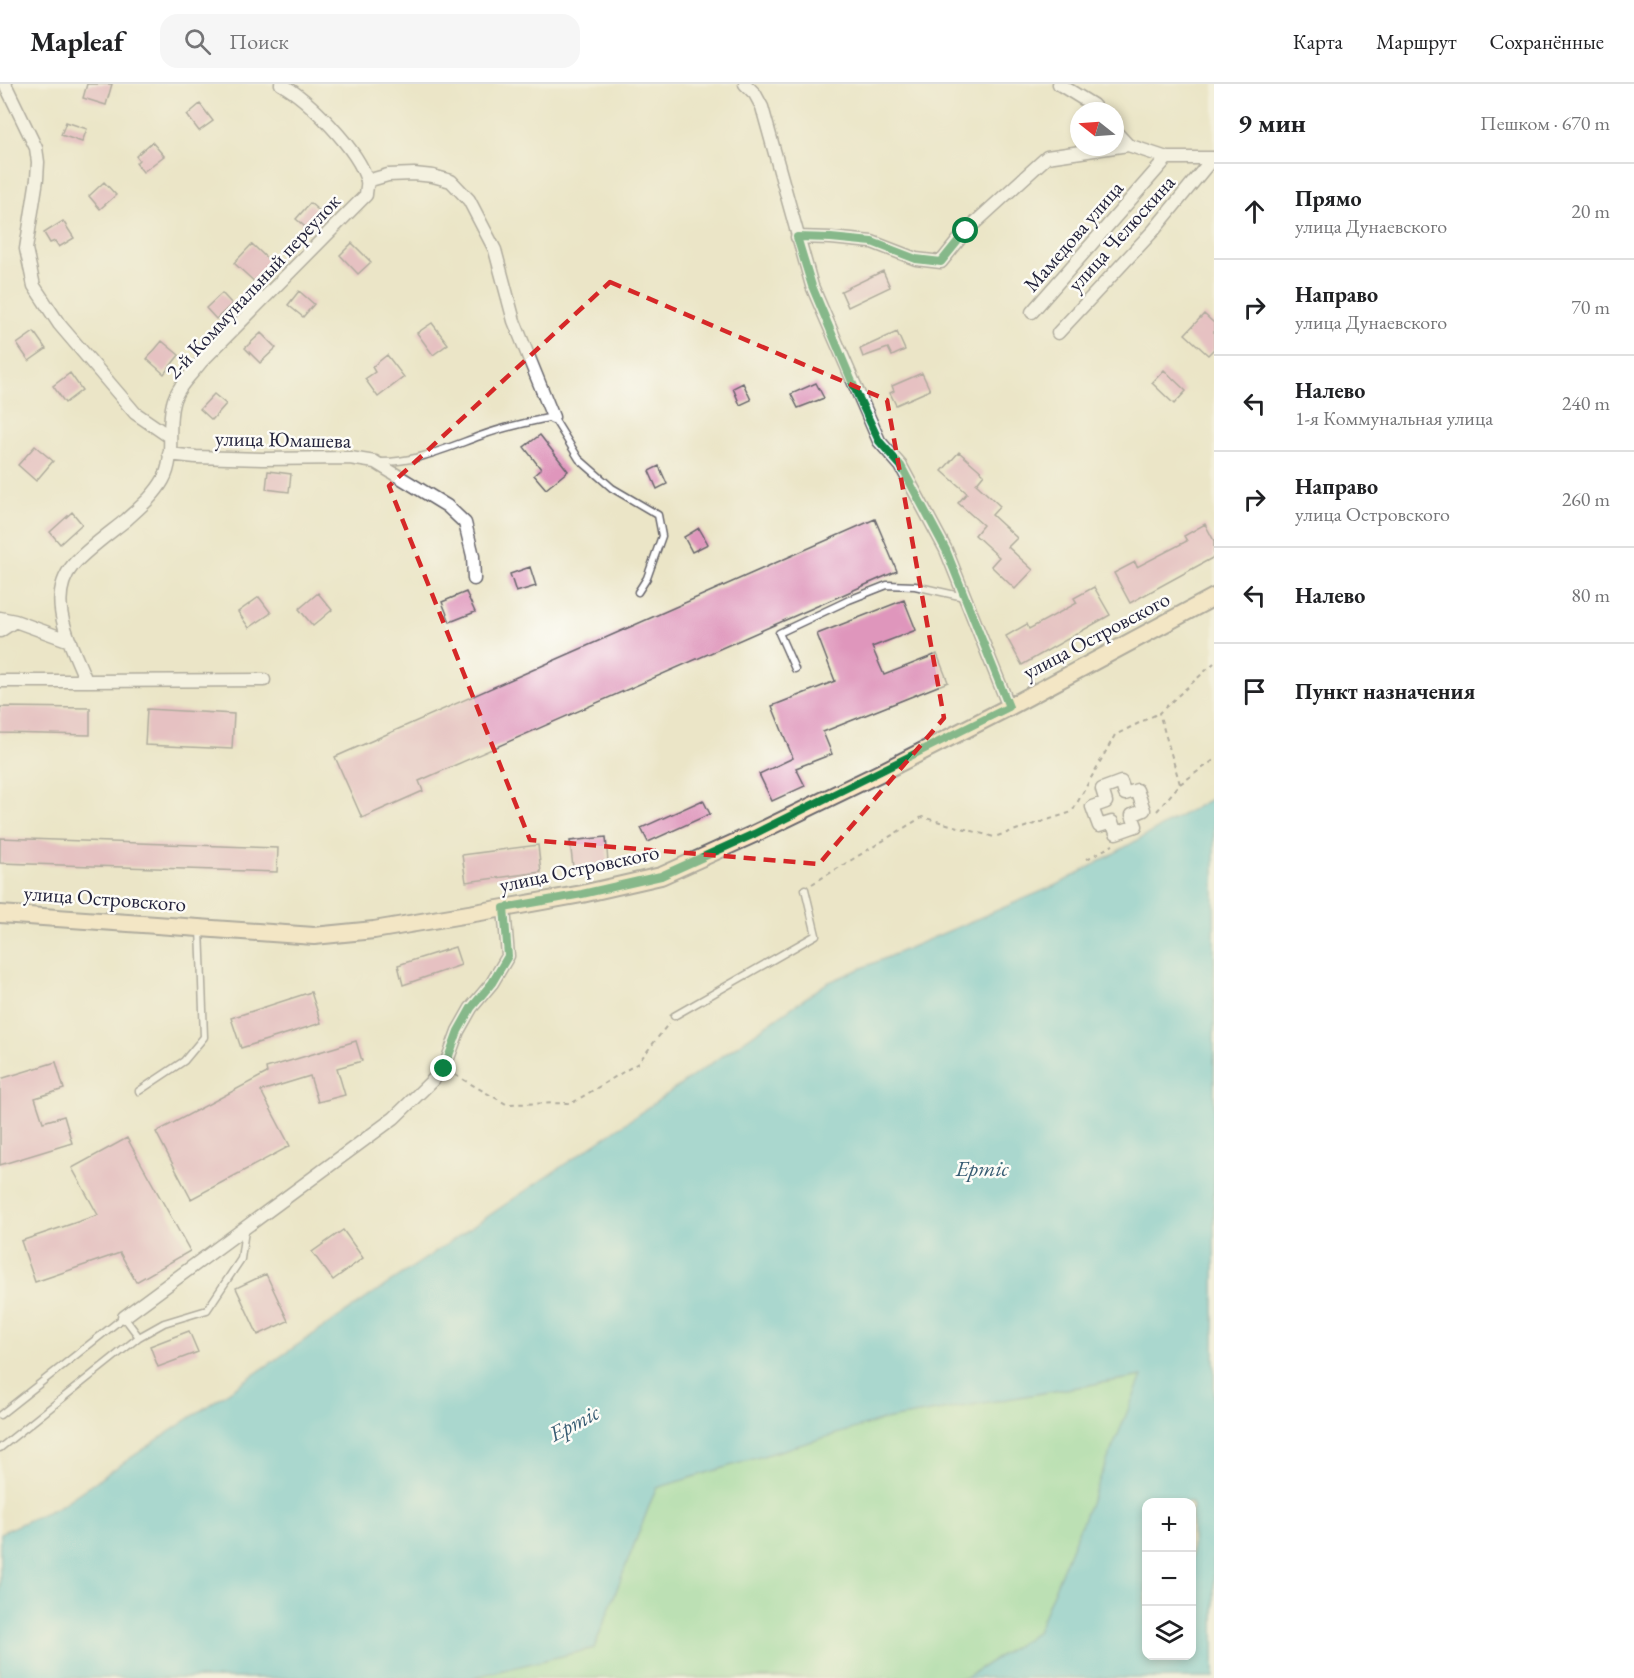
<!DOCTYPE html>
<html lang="ru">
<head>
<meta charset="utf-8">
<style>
  body { margin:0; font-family:"EB Garamond",serif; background:#f6f6f6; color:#202124 }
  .controls { position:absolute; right:18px; bottom:18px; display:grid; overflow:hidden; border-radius:12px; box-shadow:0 3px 9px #0003 }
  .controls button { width:54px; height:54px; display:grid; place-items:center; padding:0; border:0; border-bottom:2px solid #e0e0e0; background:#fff; color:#202124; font:30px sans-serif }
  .compass { position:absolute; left:1070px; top:18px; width:54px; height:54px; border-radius:50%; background:#fff; box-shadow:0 3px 9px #0003; rotate:287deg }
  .stop { position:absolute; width:18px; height:18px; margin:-14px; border:4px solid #0b8043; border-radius:50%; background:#fff }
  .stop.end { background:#0b8043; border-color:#fff; box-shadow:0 2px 6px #0008 }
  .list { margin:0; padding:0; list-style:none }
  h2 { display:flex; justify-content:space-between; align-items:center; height:78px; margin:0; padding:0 24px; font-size:26px }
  h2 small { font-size:20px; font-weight:400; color:#757577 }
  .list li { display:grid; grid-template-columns:39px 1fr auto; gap:18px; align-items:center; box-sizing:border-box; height:96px; padding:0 24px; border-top:2px solid #e0e0e0 }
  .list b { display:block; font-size:22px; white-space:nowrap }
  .list p { margin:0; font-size:20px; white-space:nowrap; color:#757577 }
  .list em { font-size:20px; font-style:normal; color:#757577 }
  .icon { flex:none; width:33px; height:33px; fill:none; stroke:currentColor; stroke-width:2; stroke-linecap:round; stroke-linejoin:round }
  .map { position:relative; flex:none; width:1214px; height:1594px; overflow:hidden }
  header { display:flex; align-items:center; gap:36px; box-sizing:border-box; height:84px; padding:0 30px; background:#fff; border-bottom:2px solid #e0e0e0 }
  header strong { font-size:28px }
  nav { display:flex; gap:33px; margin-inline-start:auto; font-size:21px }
  .search { width:420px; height:54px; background:#f6f6f6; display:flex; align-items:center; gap:15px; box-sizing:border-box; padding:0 21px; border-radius:18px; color:#757577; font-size:22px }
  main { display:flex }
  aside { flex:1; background:#fff }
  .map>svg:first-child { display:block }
</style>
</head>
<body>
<header>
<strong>Mapleaf</strong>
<div class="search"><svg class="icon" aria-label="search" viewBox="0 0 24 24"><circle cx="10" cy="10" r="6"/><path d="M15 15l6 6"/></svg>Поиск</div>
<nav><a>Карта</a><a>Маршрут</a><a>Сохранённые</a></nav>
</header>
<main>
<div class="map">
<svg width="1214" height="1594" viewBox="0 0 1214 1594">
  <rect width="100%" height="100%" fill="#fdfcf7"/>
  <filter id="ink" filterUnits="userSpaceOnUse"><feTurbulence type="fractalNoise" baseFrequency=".0167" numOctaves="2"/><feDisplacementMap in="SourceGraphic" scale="12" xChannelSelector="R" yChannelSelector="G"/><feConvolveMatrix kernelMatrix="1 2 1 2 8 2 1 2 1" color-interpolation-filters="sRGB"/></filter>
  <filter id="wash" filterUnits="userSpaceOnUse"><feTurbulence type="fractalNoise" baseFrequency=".008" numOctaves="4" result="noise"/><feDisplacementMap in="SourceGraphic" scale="24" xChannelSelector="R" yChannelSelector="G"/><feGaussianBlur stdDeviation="1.35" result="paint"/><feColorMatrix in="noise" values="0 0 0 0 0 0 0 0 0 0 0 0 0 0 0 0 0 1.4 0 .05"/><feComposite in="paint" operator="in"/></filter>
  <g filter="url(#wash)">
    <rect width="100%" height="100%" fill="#ebe5c7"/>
    <path fill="#84da9d" stroke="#537e6c" stroke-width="1.5" d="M1143,1292L1037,1548L965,1594H470L594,1564L656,1404L883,1336Z"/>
    <path fill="#5cc6d7" stroke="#3f7489" stroke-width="1.5" fill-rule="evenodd" d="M1214,713V1594H965L1037,1548L1142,1292L883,1336L656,1404L594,1564L470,1594H0V1449L58,1423L614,1047L827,899L1061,799ZM1146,1418H1192V1572H1146Z"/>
    <g id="blocks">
      <path fill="#df96bc" d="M87,0H112L106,21L83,14Z
        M200,20L213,37L199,47L187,31Z
        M66,38L87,45L82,58L61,51Z
        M152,58L164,72L143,88L136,79L139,76L136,72Z
        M104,98L116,111L100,125L89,112Z
        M310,119L324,131L310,147L296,135Z
        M63,137L74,154L59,163L55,157L50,159L44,149Z
        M352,159L371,178L358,190L340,171Z
        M252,160L275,182L258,201L234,179Z
        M883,187L890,203L848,223L841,207Z
        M299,207L314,220L303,233L288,221Z
        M222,209L232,220L216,235L206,224Z
        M1204,230L1214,239V265L1208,271L1185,250Z
        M432,239L448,260L433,271L417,249Z
        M34,248L46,265L29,277L17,260Z
        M897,248L905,266L892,272L888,264L863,273L860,265Z
        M261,249L276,264L260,279L245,264Z
        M162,257L179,271L164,290L147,275Z
        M387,271L404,293L378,313L365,295L375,288L372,283Z
        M1164,286L1186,307L1174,320L1152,299Z
        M70,289L82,306L65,319L53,302Z
        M922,289L930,306L896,321L890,309L894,307L892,302Z
        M743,299L751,316L740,321L733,304Z
        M816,299L824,314L798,324L791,310Z
        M214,310L226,320L212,336L200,325Z
        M540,351L568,387L546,405L534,391L541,385L524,363Z
        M35,362L53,377L36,397L18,381Z
        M959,368L984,390L976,400L1000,422L992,431L1017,454L1008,463L1033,486L1015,505L991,482L999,473L975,451L983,441L958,419L967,409L942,387Z
        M659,382L667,400L657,405L649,387Z
        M268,387L291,390L289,408L266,405Z
        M72,428L82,440L60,460L50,448Z
        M875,435L897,487L419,697L423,707L362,734L335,673Z
        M1205,440L1214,457V473L1130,519L1114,489L1135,478L1137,483L1187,457L1184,452Z
        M699,444L708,460L692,468L684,453Z
        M530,483L536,502L516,508L510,490Z
        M1094,503L1110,531L1022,581L1006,552L1027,540L1029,545L1077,519L1074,514Z
        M466,508L475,528L450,538L442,518Z
        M318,509L332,526L313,542L299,525Z
        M259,513L271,529L249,544L238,528Z
        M904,516L916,546L872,563L884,591L937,570L948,598L823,648L832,670L796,684L805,702L772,717L759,690L793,674L772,622L835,597L817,550Z
        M0,623L90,624V651L0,649Z
        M147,625L234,630L232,665L145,661Z
        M703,716L710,730L648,758L641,744Z
        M606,753L608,779L573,783L570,757Z
        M0,754L278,764L277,788L0,779Z
        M538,761L541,788L466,798L462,771Z
        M455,863L461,881L403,901L398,881Z
        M311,908L321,939L241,964L231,934Z
        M356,957L362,977L337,984L345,1011L318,1018L310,992L261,1007L290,1062L191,1115L156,1048L267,989L266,984Z
        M56,978L64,1005L35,1014L43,1038L64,1032L72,1059L0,1081V995Z
        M127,1054L190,1167L136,1198L120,1169L35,1198L21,1157L98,1131L72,1084Z
        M343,1146L363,1174L333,1196L312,1168Z
        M266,1190L288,1237L258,1251L236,1204Z
        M189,1247L198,1268L158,1283L150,1262Z"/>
    </g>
  </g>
  <g filter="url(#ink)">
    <use href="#blocks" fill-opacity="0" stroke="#68666c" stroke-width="1.5"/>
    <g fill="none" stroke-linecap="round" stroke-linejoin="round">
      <g stroke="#68666c" stroke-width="9">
        <path id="lane" d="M381,378C417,378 447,364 480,352C504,343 528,338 553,333L579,375L612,404L658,431L662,452L647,494L638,508
          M795,585L779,549L849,516L887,501L915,502L964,513
          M674,932L816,851L805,805
          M139,1007L184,977L204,953L200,844
          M139,1253L164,1239L207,1226L241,1175L245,1146
          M0,1331L124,1233L139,1253L0,1364"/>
      </g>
      <g stroke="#68666c" stroke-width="15">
        <path id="street" d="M5,0L36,64L38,78L37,95L26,165L34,202L59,240L135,329L170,353
          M745,0L755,10L762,23L812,202L879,357L901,382L946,466L1009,623
          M1059,0L1093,21L1098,27
          M1115,47L1128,61
          M367,97L388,91L414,90L433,92L451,97L469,116L495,166L514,237L553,333
          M797,153L831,154L872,158L916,175L941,178L966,147L1047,73L1128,61L1167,74H1214
          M1032,228L1167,74
          M1058,249L1154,146L1213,74
          M169,370L196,373L262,375L350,374L375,378L447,422L465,439L473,472L474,495
          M0,534L15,537L0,547
          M15,537L70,557
          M264,596L86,597C72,561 44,516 73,481C86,466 110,449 126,436C139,424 154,412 163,396C176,373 166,344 173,319C177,303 191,291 201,278L366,111C366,106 368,101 367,97C359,66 308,15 281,0
          M0,597H86
          M1121,698L1125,710L1137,706L1144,726L1132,731L1136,742L1116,749L1112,738L1099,742L1092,723L1106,718L1102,705Z
          M124,1233L394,1034L444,985L458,947L471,924L492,899L508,872L504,824"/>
      </g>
      <g stroke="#68666c" stroke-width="20">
        <path id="secondary" d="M0,830L314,852L374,846L504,824L582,810L661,792L754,750L880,689L1009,623L1214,513"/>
      </g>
      <path stroke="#68666c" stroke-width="2" stroke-dasharray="4.5 4.5" stroke-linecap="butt" d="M1180,700L1214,676
        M1157,727L1180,700L1159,629L1214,579
        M1087,775L1113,761
        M812,800L922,733L994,753L1072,728L1115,651L1159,629
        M455,991L506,1020L572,1019L638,979L669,939"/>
      <use href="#lane" stroke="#fff" stroke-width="6"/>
      <use href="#street" stroke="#fff" stroke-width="12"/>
      <use href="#secondary" stroke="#fce6c4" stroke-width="16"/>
    </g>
  </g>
  <g fill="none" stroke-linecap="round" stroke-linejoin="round" filter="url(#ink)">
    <path stroke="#0b8043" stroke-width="8" d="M444,985L458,947L471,924L492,899L508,872L504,824L582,810L661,792L754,750L1009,623L946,466L901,382L879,357L858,312L812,202L797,153L831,154L872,158L916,175L941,178L966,147"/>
  </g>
  <path d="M0 0H1214V1594H0ZM610,198L887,316L944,634L819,780L530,756L389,402Z" fill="#ebe5c7" fill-opacity=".55" fill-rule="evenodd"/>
  <path fill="none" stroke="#d62828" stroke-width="4.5" stroke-dasharray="12 8" stroke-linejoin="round" d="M610,198L887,316L944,634L819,780L530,756L389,402Z"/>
  <g text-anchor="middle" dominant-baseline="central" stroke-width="5" stroke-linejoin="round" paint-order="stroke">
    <g font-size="21" fill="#22223b" stroke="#fdfcf7">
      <text transform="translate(1121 149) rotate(-48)">улица Челюскина</text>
      <text transform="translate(1073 152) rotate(-49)">Мамедова улица</text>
      <text transform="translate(253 202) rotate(-47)">2-й Коммунальный переулок</text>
      <text transform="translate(283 355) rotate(1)">улица Юмашева</text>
      <text transform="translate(1096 551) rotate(-28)">улица Островского</text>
      <text transform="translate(579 784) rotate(-12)">улица Островского</text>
      <text transform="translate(105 814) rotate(4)">улица Островского</text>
    </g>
    <g font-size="22" font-style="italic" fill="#365b72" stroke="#fdfcf7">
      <text x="982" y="1084">Ертіс</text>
      <text transform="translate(574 1339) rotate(-28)">Ертіс</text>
    </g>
  </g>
</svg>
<div class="controls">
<button>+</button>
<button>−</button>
<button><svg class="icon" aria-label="layers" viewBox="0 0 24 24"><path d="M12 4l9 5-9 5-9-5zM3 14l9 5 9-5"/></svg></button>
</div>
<svg class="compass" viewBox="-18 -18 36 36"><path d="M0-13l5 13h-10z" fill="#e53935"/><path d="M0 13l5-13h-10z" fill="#757577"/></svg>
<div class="stop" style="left:966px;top:147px"></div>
<div class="stop end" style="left:444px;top:985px"></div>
</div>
<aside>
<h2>9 мин<small>Пешком · 670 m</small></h2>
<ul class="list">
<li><svg class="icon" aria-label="ahead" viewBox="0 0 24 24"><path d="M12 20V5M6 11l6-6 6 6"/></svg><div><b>Прямо</b><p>улица Дунаевского</p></div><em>20 m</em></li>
<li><svg class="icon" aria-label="right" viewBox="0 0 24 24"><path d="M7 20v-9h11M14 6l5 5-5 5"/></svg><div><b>Направо</b><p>улица Дунаевского</p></div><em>70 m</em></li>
<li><svg class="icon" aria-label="left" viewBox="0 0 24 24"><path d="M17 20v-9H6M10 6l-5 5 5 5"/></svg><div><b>Налево</b><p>1-я Коммунальная улица</p></div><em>240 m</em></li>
<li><svg class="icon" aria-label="right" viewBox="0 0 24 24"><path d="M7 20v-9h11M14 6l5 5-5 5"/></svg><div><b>Направо</b><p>улица Островского</p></div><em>260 m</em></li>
<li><svg class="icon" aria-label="left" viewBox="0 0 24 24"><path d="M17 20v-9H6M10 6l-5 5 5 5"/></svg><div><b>Налево</b></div><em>80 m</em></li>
<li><svg class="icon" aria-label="arrive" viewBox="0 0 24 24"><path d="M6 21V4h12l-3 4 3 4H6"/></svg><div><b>Пункт назначения</b></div></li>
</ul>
</aside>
</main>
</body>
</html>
